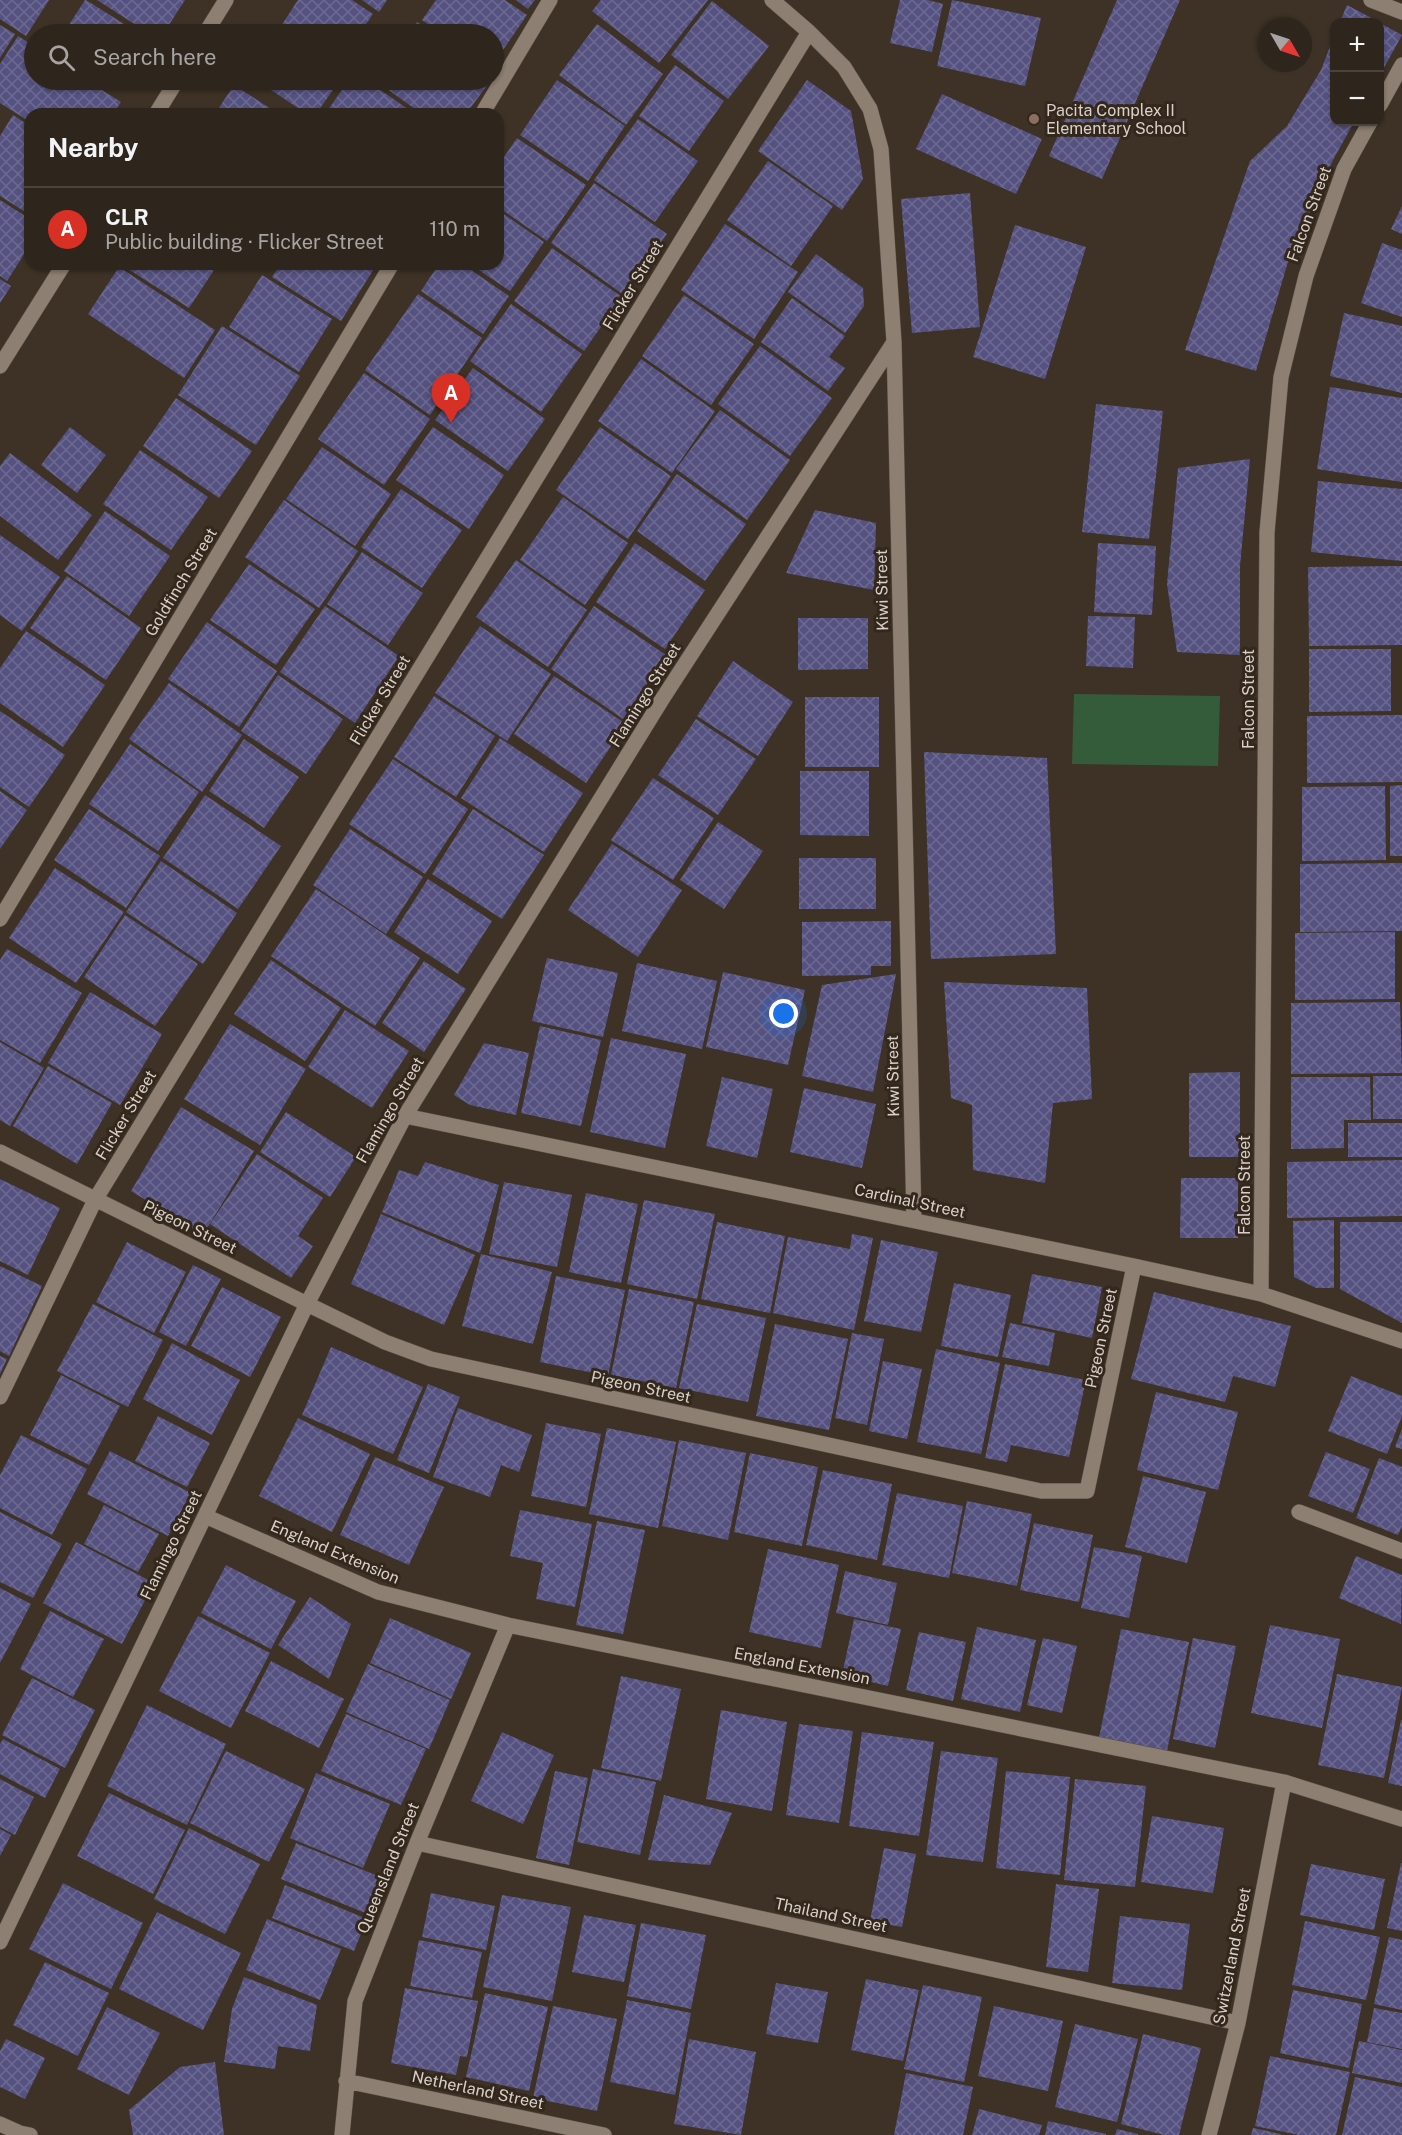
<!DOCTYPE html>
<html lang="en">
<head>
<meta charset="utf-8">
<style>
  body { margin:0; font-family:"Public Sans",sans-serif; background:#362e25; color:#f1f3f6 }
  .controls { position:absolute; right:18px; top:18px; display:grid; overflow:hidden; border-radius:12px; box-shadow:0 2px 4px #0004 }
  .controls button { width:54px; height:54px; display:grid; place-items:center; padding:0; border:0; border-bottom:2px solid #49433b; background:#2e261c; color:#f1f3f6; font:30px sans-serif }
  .compass { position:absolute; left:1258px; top:18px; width:54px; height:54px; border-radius:50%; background:#2e261c; box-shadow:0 2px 4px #0004; rotate:129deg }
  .you { position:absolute; left:784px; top:1014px; width:21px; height:21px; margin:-15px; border:4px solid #fff; border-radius:50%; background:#1a73e8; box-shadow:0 0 0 9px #1a73e833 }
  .badge { display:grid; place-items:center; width:39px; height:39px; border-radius:50%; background:#d93025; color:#fff; font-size:20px; font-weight:700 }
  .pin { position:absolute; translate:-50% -50px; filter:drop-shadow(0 2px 3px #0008) }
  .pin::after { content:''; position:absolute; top:32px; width:21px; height:18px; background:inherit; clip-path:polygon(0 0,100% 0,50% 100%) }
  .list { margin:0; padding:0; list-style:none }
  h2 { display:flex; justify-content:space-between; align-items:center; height:78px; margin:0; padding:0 24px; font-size:26px }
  h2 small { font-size:20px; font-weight:400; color:#a7a5a3 }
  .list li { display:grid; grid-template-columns:39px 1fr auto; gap:18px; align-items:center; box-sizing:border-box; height:84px; padding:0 24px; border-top:2px solid #49433b }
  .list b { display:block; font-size:22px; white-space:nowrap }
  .list p { margin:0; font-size:20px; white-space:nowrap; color:#a7a5a3 }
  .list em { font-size:20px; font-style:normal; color:#a7a5a3 }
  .icon { flex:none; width:33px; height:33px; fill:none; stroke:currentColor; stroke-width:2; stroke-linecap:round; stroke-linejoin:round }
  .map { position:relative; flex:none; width:1402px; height:2135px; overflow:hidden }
  .search { position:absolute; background:#2e261c; box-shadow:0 2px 4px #0004; left:24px; top:24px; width:480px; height:66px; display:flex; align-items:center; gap:15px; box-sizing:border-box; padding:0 21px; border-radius:33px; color:#a7a5a3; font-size:22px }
  .panel { position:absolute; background:#2e261c; box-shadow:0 2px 4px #0004; left:24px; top:108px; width:480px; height:162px; border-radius:18px }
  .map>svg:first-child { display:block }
</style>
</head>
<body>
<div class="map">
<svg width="1402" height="2135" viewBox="0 0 1402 2135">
  <defs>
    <pattern id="building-cross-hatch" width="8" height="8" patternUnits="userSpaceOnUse" patternTransform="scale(1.5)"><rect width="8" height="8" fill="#555281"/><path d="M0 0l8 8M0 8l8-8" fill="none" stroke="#6d6a92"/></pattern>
  </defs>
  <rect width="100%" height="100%" fill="#3d3225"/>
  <path fill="#355c3a" d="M1074,694L1220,696L1218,766L1072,764Z"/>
  <path fill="url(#building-cross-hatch)" d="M0,0H49L26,36L0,19Z
    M85,0H86L140,34H63Z
    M97,0H185L163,34H150Z
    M298,0H352L373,14L359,34H294L281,26Z
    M362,0H387L379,12Z
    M436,0H505L527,15L494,63V34H442L422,20Z
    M516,0H535L528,9Z
    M601,0H708L659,63L592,11Z
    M900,0H928L943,4L932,52L890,43Z
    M952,0L1041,18L1025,86L937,66Z
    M1117,0H1180L1102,179L1049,156Z
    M712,1L769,46L728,99L671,55Z
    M1347,5L1379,22H1340Z
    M417,22L435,34H409Z
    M1380,23L1402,35L1380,75Z
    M597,24L663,74L626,125L559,75Z
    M0,25L15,34L0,58Z
    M18,36L34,46V80H86L121,102L113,114H30V122L0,103V64Z
    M1334,36V122H1354L1333,160L1287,265L1256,371L1185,350L1250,161L1287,126L1321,70Z
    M675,65L724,101L689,151L639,116Z
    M97,80H116L110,88Z
    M265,80H340L316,114H307L262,84Z
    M349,80H366L415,114H325Z
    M377,80H491L466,114H422L376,81Z
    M557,80L625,126L588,181L520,135Z
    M807,80L851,111L863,179L842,210L758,151Z
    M234,85L279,114H215Z
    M942,94L1042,139L1016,194L916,149Z
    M13,115L30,126V215L0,196V136Z
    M638,119L698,161L655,222L594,180Z
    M517,138L586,185L547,241L498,207V166Z
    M768,161L833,206L791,266L727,220Z
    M594,183L667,234L624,295L551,243Z
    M970,193L980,327L912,333L901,199Z
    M0,200L30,219V245L7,281L0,276Z
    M1402,206V234L1391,229Z
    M498,210L544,242L510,291L470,264H498Z
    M725,224L798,272L754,339L681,290Z
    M1015,225L1086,247L1045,379L973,357Z
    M1382,243L1402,250V317L1361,303Z
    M552,248L622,297L584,351L514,301Z
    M816,254L863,288L864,306L845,333L788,292Z
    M127,264H218L189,308L125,267Z
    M281,264H377L341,321L272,277Z
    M439,264H462L509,296L483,334L421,291Z
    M119,267L215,330L184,378L88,314Z
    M262,275L332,319L299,372L229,327Z
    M0,279L11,286L0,303Z
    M418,294L482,338L430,415L365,370Z
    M684,295L754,344L711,405L642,356Z
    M792,298L845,336L829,357L845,368L828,391L761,342Z
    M511,304L582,354L541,412L470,361Z
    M1344,313L1402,326V393L1330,376Z
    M222,326L300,376L256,445L178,395Z
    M760,346L832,398L790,456L718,404Z
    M641,359L715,411L672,473L598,421Z
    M473,368L545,419L508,471L435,420Z
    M364,373L430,419L384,485L318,439Z
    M1330,387L1402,398V482L1317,469Z
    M176,398L252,451L219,498L143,446Z
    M1096,404L1163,411L1149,539L1082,532Z
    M720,410L790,460L747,520L676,469Z
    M70,427L106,455L77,493L41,465Z
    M433,427L504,475L469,529L396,480Z
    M600,427L671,476L628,539L556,490Z
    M322,447L391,494L355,546L286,499Z
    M140,450L208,497L171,550L103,504Z
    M10,453L92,515L58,560L0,516V466Z
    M1250,459L1240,566V655L1177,652L1167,584L1178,468Z
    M677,474L746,524L705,581L637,531Z
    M1318,481L1402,489V561L1311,552Z
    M401,489L462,530L422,588L361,547Z
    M563,497L628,543L585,605L520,560Z
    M284,500L358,551L319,608L245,557Z
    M815,510L876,523L874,590L786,573Z
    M105,511L170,556L129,616L64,571Z
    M0,535L60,577L22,631L0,615Z
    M635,543L705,590L665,649L596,602Z
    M1098,543L1156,546L1152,615L1094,612Z
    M362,552L423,593L388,645L327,604Z
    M516,560L587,610L548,667L476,617Z
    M249,564L315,609L276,665L210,620Z
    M1402,566V645L1309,646L1308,567Z
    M67,576L141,628L106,680L30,628Z
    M325,606L399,656L355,723L280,672Z
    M594,606L666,655L623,719L551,669Z
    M1088,616L1135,617L1133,668L1086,666Z
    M798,618H868V669L798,670Z
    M207,622L277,671L239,727L168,679Z
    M480,626L551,674L507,741L435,693Z
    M26,631L105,685L63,747L0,703V668Z
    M1309,649H1391V711L1309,712Z
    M733,661L793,702L758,756L697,716Z
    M278,675L343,719L306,774L241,731Z
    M554,676L626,724L586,783L514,734Z
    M169,683L242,735L202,792L129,739Z
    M434,696L495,736L456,797L394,757Z
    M805,697H879V767H805Z
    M0,711L65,755L29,807L0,787Z
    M1402,715V782L1307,783V716Z
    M696,719L756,759L718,815L658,775Z
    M500,738L583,793L544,852L461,798Z
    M244,739L299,777L264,828L209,791Z
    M130,744L199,792L158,851L89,804Z
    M924,752L1047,758L1056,954L931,959Z
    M393,759L468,809L425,874L349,824Z
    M800,771H869V836L800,835Z
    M653,778L714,818L673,880L611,840Z
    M1402,785V856H1390V786Z
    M1385,786L1386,860L1302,861V787Z
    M0,791L27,810L0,849Z
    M205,795L281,846L238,909L163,858Z
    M89,809L160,856L126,908L54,860Z
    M473,809L544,855L502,919L432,874Z
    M718,822L763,851L724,909L680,880Z
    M350,829L423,877L386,934L313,885Z
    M612,844L682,890L638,957L568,910Z
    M799,858H876V909H799Z
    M161,861L237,913L203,964L126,912Z
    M1402,863V931L1300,932V864Z
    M55,868L124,912L76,983L9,938Z
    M428,879L492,921L458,974L394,932Z
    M316,889L420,958L375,1026L271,956Z
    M125,915L198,964L155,1026L84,977Z
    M891,921V966H871V975L802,976V922Z
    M1395,932V999L1295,1000V933Z
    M7,949L82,993L40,1063L0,1040V960Z
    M547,958L618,973L603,1037L532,1021Z
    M271,960L341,1008L305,1061L234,1014Z
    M424,961L466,989L424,1052L382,1023Z
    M637,963L717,981L702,1049L622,1031Z
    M723,972L805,990L788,1065L706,1047Z
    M896,974L873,1092L802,1076L822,985Z
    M944,982L1087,988L1092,1099L1053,1103L1045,1183L973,1170L972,1105L951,1098Z
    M90,992L162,1034L120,1105L48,1063Z
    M1400,1002L1402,1073L1291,1074V1003Z
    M345,1010L409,1051L372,1108L308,1067Z
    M230,1024L306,1069L260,1145L184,1099Z
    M540,1026L601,1040L581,1126L521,1113Z
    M611,1038L686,1054L665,1148L590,1132Z
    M0,1042L44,1068L10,1126L0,1120Z
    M484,1043L529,1053L516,1115L470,1105L454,1095Z
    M48,1066L112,1103L77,1164L13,1126Z
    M1240,1072V1157H1189V1073Z
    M1373,1076H1402V1119H1373Z
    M722,1077L773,1089L757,1158L706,1146Z
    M1291,1077H1370L1371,1120H1344V1148L1291,1149Z
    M804,1088L876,1104L862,1168L790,1152Z
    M181,1107L254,1151L203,1235L131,1191Z
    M286,1112L356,1157L330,1197L260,1152Z
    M1348,1123H1402V1157H1348Z
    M257,1154L323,1198L298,1236L313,1246L291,1278L210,1224Z
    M1402,1160V1216L1287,1218V1162Z
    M425,1162L499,1185L480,1253L382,1212L399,1170L418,1176Z
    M1181,1178H1238V1238H1180Z
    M0,1179L60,1208L28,1275L0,1261Z
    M504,1182L572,1195L557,1267L489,1254Z
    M586,1193L638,1204L621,1283L569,1272Z
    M644,1200L715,1214L697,1299L627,1284Z
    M381,1214L475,1255L444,1325L351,1284Z
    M1334,1220V1288H1316L1294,1277L1293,1221Z
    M717,1222L785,1236L770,1313L701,1299Z
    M1340,1222H1402V1323L1340,1289Z
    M852,1234L873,1238L854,1330L773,1313L788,1237L850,1249Z
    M881,1240L938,1252L921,1332L864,1321Z
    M127,1242L186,1272L154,1333L96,1302Z
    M481,1254L552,1272L533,1344L462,1326Z
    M193,1265L221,1279L186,1346L159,1332Z
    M0,1266L42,1286L9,1356L0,1351Z
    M1032,1274L1102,1287L1092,1338L1022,1323Z
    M556,1276L625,1290L608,1376L540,1362Z
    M954,1283L1011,1295L998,1357L941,1346Z
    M222,1287L281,1317L250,1377L191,1346Z
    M629,1289L694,1302L676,1388L611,1375Z
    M1154,1292L1291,1326L1275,1387L1233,1376L1225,1402L1131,1379Z
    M93,1304L163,1340L128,1407L57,1371Z
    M697,1304L766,1318L748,1402L679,1388Z
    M1010,1323L1055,1333L1049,1366L1002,1357Z
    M775,1324L848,1339L829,1430L756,1416Z
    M852,1333L884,1339L867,1425L835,1418Z
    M172,1343L240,1380L212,1435L143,1399Z
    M331,1347L423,1387L393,1454L302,1415Z
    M936,1349L1000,1363L981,1454L917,1442Z
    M0,1356L7,1359L0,1374Z
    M883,1361L922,1369L907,1439L869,1431Z
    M1005,1364L1086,1380L1069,1457L1011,1445L1007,1462L985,1458Z
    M61,1375L120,1406L89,1465L30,1435Z
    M1351,1376L1402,1396V1416L1387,1454L1328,1431Z
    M428,1384L460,1397L429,1473L397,1460Z
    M1156,1392L1238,1412L1218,1490L1137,1470Z
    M458,1408L532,1435L519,1472L501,1465L490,1497L433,1477Z
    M158,1416L210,1443L187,1487L135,1461Z
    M298,1418L370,1454L332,1532L259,1496Z
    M546,1423L601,1434L586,1507L531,1496Z
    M607,1428L676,1442L658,1528L589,1514Z
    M1402,1429V1449L1395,1447Z
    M21,1435L87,1469L52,1535L0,1508V1475Z
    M679,1440L746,1453L728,1540L662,1526Z
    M110,1451L191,1493L168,1536L87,1494Z
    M1326,1452L1370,1469L1353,1513L1308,1496Z
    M750,1453L818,1467L802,1546L734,1532Z
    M375,1457L444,1487L409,1565L340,1535Z
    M1379,1458L1402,1467V1526L1398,1535L1356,1518Z
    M823,1470L892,1484L877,1560L806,1545Z
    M1143,1476L1206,1492L1187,1563L1125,1547Z
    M897,1493L963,1506L949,1578L882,1565Z
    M967,1501L1032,1514L1017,1586L952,1573Z
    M104,1505L159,1534L138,1572L84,1544Z
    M520,1510L592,1524L575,1607L536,1599L543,1563L510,1556Z
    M0,1512L62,1544L33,1598L0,1582Z
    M597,1521L645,1530L623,1634L576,1625Z
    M1034,1523L1093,1535L1079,1602L1020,1590Z
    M76,1542L154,1583L122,1644L43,1603Z
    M1094,1547L1142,1556L1129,1618L1081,1608Z
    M768,1549L839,1565L821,1648L749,1632Z
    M1356,1556L1402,1575L1401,1624L1339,1598Z
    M226,1565L296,1601L271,1649L201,1613Z
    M845,1571L897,1583L888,1625L836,1613Z
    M0,1588L31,1604L0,1663Z
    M310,1597L351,1624L329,1679L278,1645Z
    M50,1611L104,1639L73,1697L20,1669Z
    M198,1616L270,1653L231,1728L159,1691Z
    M390,1618L471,1653L451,1699L370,1663Z
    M854,1619L901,1629L888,1686L842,1675Z
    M1270,1625L1340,1639L1322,1728L1251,1713Z
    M977,1627L1036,1640L1020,1712L961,1699Z
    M1121,1629L1189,1642L1167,1751L1099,1738Z
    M919,1632L966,1642L953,1701L906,1690Z
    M1043,1638L1077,1646L1062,1713L1027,1705Z
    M1193,1638L1236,1646L1215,1748L1173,1739Z
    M271,1661L344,1699L319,1748L245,1711Z
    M368,1664L450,1700L429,1749L346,1712Z
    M1337,1674L1402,1687L1384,1778L1318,1765Z
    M621,1676L681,1689L661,1781L601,1768Z
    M32,1678L95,1710L65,1768L2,1735Z
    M147,1705L226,1744L187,1825L107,1786Z
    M721,1710L787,1722L772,1811L706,1799Z
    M346,1714L426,1749L401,1805L321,1771Z
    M1401,1720H1402V1786L1388,1783Z
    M799,1724L853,1731L839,1823L786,1815Z
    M502,1732L554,1755L523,1824L471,1801Z
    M862,1732L934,1742L919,1836L849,1826Z
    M3,1739L60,1769L45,1798L0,1774V1744Z
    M226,1751L305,1789L269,1862L190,1823Z
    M941,1751L998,1758L983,1862L926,1855Z
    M593,1769L656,1782L640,1855L577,1842Z
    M555,1771L588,1778L569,1865L536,1858Z
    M1006,1771L1070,1777L1060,1875L996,1868Z
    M316,1773L390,1804L363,1868L290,1838Z
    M0,1779L34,1797L15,1835L0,1827Z
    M1075,1779L1146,1786L1135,1887L1064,1880Z
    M109,1793L185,1830L153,1894L77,1856Z
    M664,1795L732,1813L710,1865L648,1860Z
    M1152,1816L1224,1828L1213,1893L1141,1882Z
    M189,1828L260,1864L225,1934L154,1899Z
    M0,1829L11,1835L0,1856Z
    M296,1843L383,1878L368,1914L281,1879Z
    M884,1848L916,1854L902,1927L870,1921Z
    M1401,1863H1402V1931L1387,1928Z
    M1311,1864L1385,1879L1374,1930L1300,1915Z
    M63,1883L143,1923L111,1989L29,1949Z
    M1056,1884L1099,1889L1088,1972L1046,1967Z
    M285,1885L367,1919L354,1951L272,1918Z
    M431,1893L495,1906L486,1950L422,1937Z
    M502,1895L571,1907L552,2001L483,1987Z
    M157,1912L241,1953L203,2030L119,1989Z
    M584,1915L636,1925L624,1982L572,1972Z
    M1120,1916L1190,1924L1182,1990L1112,1983Z
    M267,1919L341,1949L320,2000L246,1970Z
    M1305,1921L1380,1937L1366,2000L1292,1985Z
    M641,1923L706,1935L691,2009L627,1996Z
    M1389,1937L1402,1940V2010L1374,2004Z
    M419,1940L482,1952L472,1998L410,1986Z
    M45,1962L109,1993L78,2056L13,2025Z
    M244,1977L317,2005L310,2051L278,2046L275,2069L224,2062L232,2009Z
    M866,1979L919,1990L903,2061L851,2050Z
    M776,1983L828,1992L818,2043L766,2034Z
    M923,1985L982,1997L964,2082L904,2069Z
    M405,1988L478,2001L467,2057L460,2056L456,2075L391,2063Z
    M1293,1990L1362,2004L1349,2068L1280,2053Z
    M485,1993L548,2007L529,2091L466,2077Z
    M627,2000L691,2013L675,2095L610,2082Z
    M553,2006L617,2019L597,2111L533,2098Z
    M994,2006L1063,2021L1048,2091L978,2076Z
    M107,2007L160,2033L129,2095L77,2069Z
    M1374,2008L1402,2013V2049L1367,2042Z
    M1075,2024L1138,2039L1117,2122L1055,2107Z
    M1143,2034L1201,2048L1179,2135H1164L1121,2124Z
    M6,2039L45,2058L25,2099L0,2087V2051Z
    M689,2039L756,2052L741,2135L674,2124Z
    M1359,2041L1402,2050V2083L1352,2073Z
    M1270,2056L1350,2072L1336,2135H1299L1255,2126Z
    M215,2062L224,2135H133L129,2110L180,2067Z
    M906,2073L973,2087L963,2135H894Z
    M1355,2077L1402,2087V2135H1342Z
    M979,2109L1042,2125L1039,2135H972Z
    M1048,2121L1106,2134V2135H1045Z
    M1253,2128L1281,2134V2135H1251Z
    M1117,2129L1138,2134V2135H1115Z"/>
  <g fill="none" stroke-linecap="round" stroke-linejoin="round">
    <g stroke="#5a5046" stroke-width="16">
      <path id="minor" d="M772,0L809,32L844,67L870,109L881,149L894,342L914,1220
        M1371,0L1402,12
        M205,34L226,0
        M1380,105L1402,65
        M156,114L177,80
        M482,114L550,0
        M0,366L64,264
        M0,919L392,264
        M405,1116L1134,1266L1261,1294L1402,1341
        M0,1152L307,1304L385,1342L431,1359L1041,1491H1087L1134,1266
        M1261,1294L1267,532L1281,377L1306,276L1344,169L1370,122
        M0,1397L95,1200L809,32
        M1299,1512L1402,1551
        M205,1516L378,1592L508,1625L1284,1782L1402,1819
        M417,1843L1238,2023
        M0,1942L307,1304L405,1116L661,701L894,342
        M346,2081L604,2135
        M0,2124L20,2133L30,2135
        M342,2135L355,2001L417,1843L508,1625
        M1209,2135L1238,2023L1284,1782"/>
    </g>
    <use href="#minor" stroke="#8d7f71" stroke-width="15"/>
  </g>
  <circle fill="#8d6e63" stroke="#33281b" stroke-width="2" cx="1034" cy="119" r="6"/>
  <g text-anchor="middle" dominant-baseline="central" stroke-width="6" stroke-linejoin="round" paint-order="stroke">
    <g font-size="16" fill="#d8d0c9" stroke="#33281b" text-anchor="start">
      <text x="1046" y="110">Pacita Complex II<tspan x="1046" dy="18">Elementary School</tspan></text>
    </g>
    <g font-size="16" fill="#d8d0c9" stroke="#33281b">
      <text transform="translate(1309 214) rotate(-70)">Falcon Street</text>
      <text transform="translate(633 285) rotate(-59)">Flicker Street</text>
      <text transform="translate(181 582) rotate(-59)">Goldfinch Street</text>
      <text transform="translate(882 590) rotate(-91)">Kiwi Street</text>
      <text transform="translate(645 695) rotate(-58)">Flamingo Street</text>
      <text transform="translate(1248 699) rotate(-90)">Falcon Street</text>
      <text transform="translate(380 700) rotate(-59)">Flicker Street</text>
      <text transform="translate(893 1076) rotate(-91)">Kiwi Street</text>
      <text transform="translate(390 1110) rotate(-60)">Flamingo Street</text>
      <text transform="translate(126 1115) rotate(-59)">Flicker Street</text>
      <text transform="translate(1244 1185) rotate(-90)">Falcon Street</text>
      <text transform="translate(910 1201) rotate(12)">Cardinal Street</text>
      <text transform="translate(190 1227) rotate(26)">Pigeon Street</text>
      <text transform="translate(1101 1338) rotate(-78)">Pigeon Street</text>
      <text transform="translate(641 1387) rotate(12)">Pigeon Street</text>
      <text transform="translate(171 1545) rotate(-64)">Flamingo Street</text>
      <text transform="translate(335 1552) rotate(23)">England Extension</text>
      <text transform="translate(802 1666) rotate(11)">England Extension</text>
      <text transform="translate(388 1868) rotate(-68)">Queensland Street</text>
      <text transform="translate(831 1915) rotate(12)">Thailand Street</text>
      <text transform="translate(1232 1956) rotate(-79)">Switzerland Street</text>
      <text transform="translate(478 2090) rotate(12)">Netherland Street</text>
    </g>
  </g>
</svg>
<div class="controls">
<button>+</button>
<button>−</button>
</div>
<svg class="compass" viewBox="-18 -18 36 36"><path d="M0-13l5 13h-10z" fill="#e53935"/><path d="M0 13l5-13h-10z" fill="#a7a5a3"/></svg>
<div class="you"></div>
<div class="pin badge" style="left:451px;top:423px">A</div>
<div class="search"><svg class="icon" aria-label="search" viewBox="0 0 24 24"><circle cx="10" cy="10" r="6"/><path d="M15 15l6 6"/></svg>Search here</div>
<section class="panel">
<h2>Nearby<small></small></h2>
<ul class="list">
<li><span class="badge">A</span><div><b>CLR</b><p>Public building · Flicker Street</p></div><em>110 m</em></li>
</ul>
</section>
</div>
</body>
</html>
